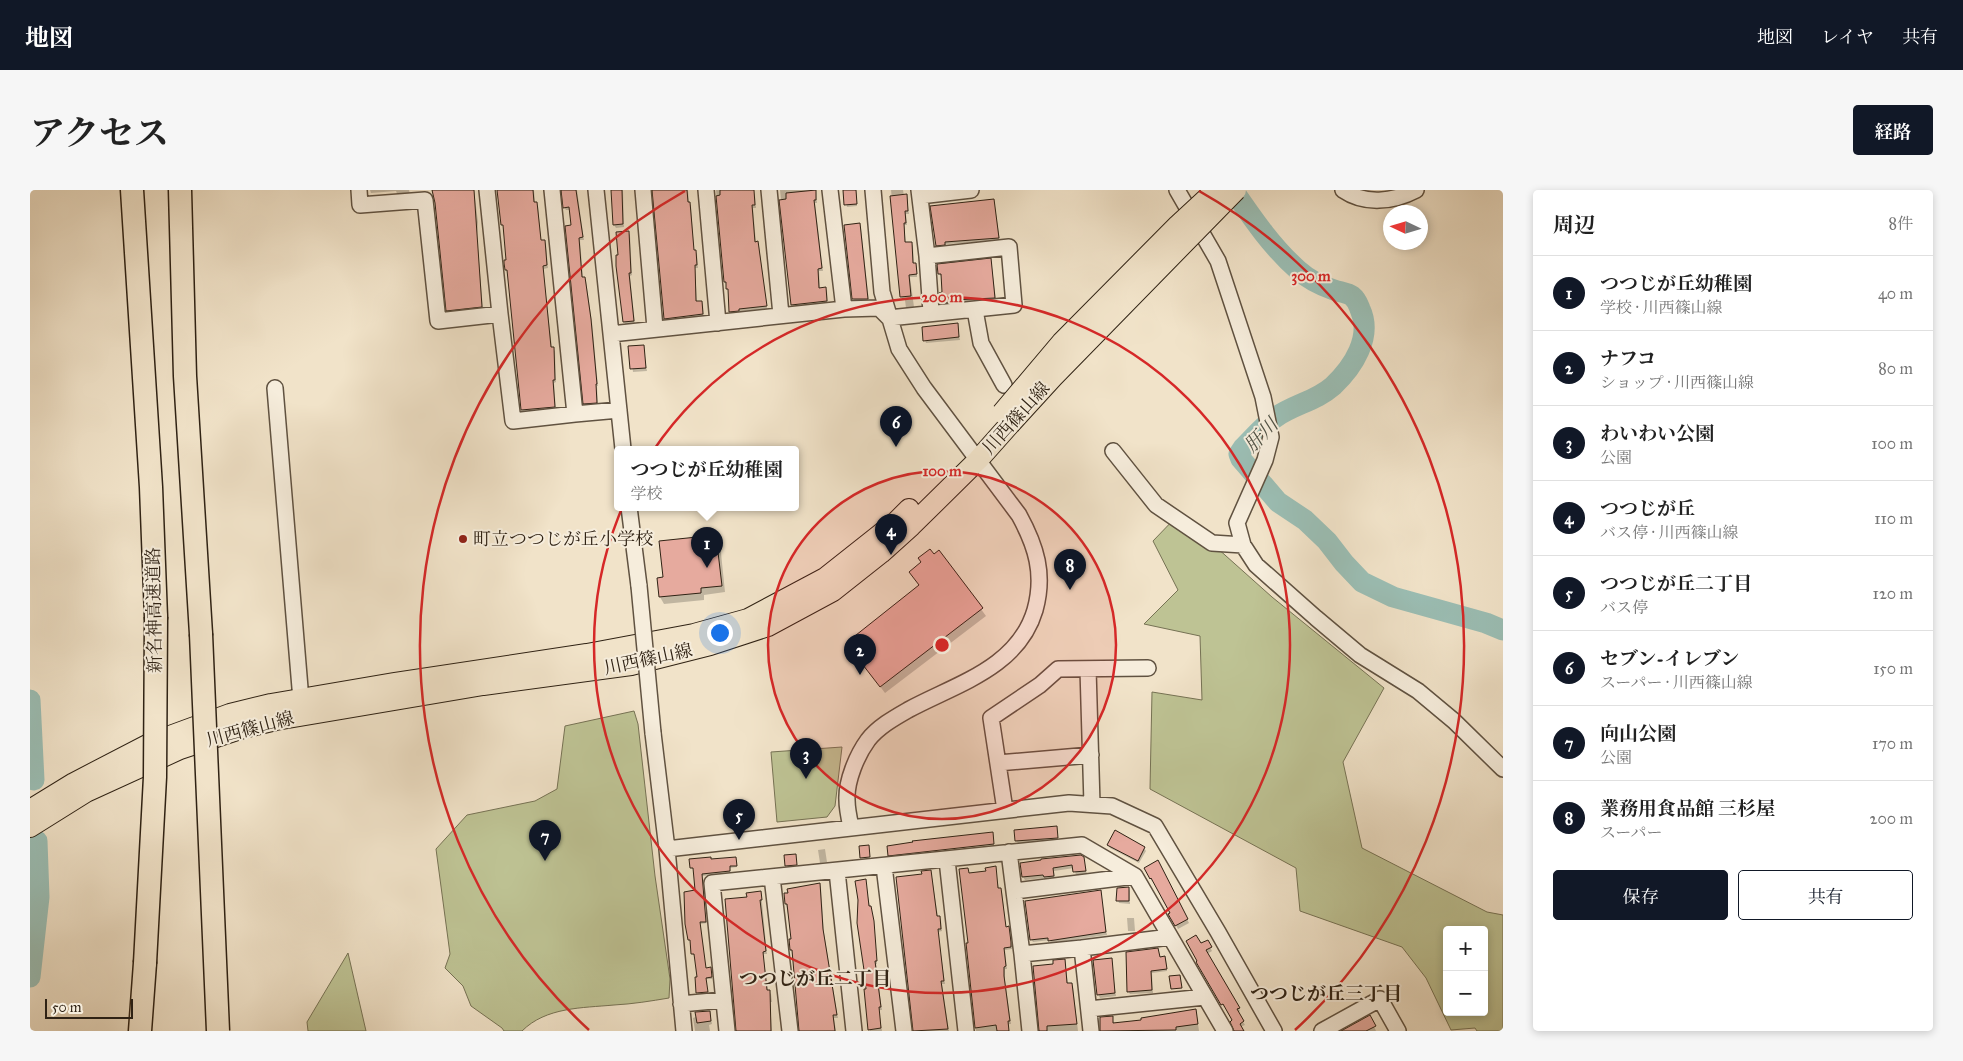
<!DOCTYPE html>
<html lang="ja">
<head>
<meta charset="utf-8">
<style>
  body { margin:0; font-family:"IM FELL Great Primer","Noto Serif JP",serif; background:#f6f6f6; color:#222 }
  .controls { position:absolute; right:15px; bottom:15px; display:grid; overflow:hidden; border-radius:5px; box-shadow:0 2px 8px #0003 }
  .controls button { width:45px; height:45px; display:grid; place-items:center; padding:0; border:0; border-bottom:1px solid #e0e0e0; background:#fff; color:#222; font:25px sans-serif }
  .compass { position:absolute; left:1353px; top:15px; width:45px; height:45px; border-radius:50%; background:#fff; box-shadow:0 2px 8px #0003; rotate:274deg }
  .scale { position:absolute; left:15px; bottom:12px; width:88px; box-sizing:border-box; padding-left:5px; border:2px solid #2f2214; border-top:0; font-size:14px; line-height:18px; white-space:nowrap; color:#2f2214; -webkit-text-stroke:4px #f6eddc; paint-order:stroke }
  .you { position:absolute; left:689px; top:442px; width:18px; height:18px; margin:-12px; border:4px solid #fff; border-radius:50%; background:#1a73e8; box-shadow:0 0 0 8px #1a73e833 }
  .badge { display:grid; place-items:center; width:32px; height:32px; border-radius:50%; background:#111827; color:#fff; font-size:16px; font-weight:700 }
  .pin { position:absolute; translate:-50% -41px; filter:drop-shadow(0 1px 2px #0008) }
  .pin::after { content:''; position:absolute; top:26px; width:18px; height:15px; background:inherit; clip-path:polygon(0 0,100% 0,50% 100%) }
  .popup { position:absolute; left:584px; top:256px; width:185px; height:65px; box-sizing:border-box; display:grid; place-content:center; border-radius:5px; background:#fff; filter:drop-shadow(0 1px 4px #0005); font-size:16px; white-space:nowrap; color:#767676 }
  .popup b { font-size:19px; color:#222 }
  .popup::after { content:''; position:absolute; left:50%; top:100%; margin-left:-10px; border:10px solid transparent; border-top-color:#fff }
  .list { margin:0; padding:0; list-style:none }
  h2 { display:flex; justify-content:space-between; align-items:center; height:65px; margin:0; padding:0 20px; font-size:21px }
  h2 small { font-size:16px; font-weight:400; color:#767676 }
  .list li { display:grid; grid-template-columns:32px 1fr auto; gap:15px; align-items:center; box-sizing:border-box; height:75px; padding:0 20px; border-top:1px solid #e0e0e0 }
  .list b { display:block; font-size:19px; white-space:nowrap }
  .list p { margin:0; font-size:16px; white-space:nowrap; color:#767676 }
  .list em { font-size:16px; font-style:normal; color:#767676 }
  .actions { display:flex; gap:10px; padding:15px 20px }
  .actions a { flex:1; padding:11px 0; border:1px solid #111827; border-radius:5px; text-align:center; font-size:18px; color:#111827 }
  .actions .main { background:#111827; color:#fff }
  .map { position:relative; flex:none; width:1473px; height:841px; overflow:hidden; border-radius:5px }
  header { display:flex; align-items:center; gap:30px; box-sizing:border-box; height:70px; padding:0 25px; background:#111827; color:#fff }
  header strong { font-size:24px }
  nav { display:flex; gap:28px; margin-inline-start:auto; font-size:18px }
  .intro { display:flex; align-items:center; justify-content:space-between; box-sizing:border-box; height:120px; padding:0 30px }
  h1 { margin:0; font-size:35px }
  .button { padding:12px 22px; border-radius:5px; background:#111827; color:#fff; font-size:18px; font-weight:700 }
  main { display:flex; gap:30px; padding:0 30px }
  aside { flex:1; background:#fff; border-radius:5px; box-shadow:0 2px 8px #0003 }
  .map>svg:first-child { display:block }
</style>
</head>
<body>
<header>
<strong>地図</strong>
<nav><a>地図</a><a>レイヤ</a><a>共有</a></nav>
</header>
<div class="intro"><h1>アクセス</h1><a class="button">経路</a></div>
<main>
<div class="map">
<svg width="1473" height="841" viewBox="0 0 1473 841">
  <rect width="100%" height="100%" fill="#f1e3c9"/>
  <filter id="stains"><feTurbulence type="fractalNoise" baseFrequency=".004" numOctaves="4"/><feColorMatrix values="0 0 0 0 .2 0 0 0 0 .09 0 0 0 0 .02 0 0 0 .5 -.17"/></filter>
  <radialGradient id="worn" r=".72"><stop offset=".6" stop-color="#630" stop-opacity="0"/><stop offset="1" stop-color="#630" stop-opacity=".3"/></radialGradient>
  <path fill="#bec394" stroke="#767254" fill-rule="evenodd" d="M1149,324L1242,407L1354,498L1313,572L1332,658L1457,722L1473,725V841H1447L1445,838L1421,840L1396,788L1372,757L1270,721L1266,678L1120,599L1122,502L1172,510L1170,446L1114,434L1148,400L1123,351ZM1417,740H1454V822H1417Z
    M604,521L608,534L625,686L640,789L639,808C621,811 603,814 584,815C552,818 516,817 492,841H474L472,838L441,816L433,796L415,778L420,764L406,659L437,625L505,611L527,599L535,536Z
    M812,557L805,616L797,627L747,632L741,562Z
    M318,763L336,841H278L277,832Z"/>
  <path fill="#0003" d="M340,0H379L380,5L368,6L366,1L341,3Z
    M403,0H444L448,32L447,47L453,119L419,123L418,120L406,13Z
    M467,0H504L505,13L508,16L511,52L514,51L516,54L518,78L513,79L522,158L525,161L526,192L524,193L526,220L494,223L492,220L478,83L476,80L477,71L474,38Z
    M533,0H547L554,50H550L553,88L556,91L562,132L568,196H567L568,215L556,216L555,213L540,20H536L534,17Z
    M582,0H593L594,37L586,38L584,35Z
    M624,0H658L659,13L661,16L664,60L667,64L668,78H665L667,112H672L673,115L674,127L637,131L635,128Z
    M686,0H722L725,5L726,18H723L726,53L729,56L737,119L710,122V124H702L701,121L699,101L695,92Z
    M750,0H786L787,13H785L793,81H789L790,99L795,98L797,101L798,114L764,118L762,114Z
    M814,0H826L827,16L817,17Z
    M861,0H873L874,6L877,8L879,24H876L877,35H874L876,54L881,53L883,56L884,74L887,77V87H880L884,117L876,118L875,110H873L871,107Z
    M964,10L970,51L916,54V57L909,58L907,55Z
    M829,35L831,38L839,112H825L824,109Z
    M598,42L600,45L602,85L600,86L605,134L596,135L594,132L589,66Z
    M961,70L966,110L923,113V115L913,116L911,113L914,104L912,87L909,84L908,75Z
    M927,134L930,150L896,153L895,150Z
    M613,156L617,181L603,182L600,157Z
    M686,346L690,353L695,402L674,405V410L634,414L630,407L628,389H634Z
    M909,361L956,426L855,503L818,454L890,396L880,382Z
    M1026,638L1028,650L988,653L986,651L985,642Z
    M963,644L964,655L859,665Z
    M1078,655L1114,658L1116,661L1109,673L1080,658Z
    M795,659L797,672L790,673L788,660Z
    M1053,668L1057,684L1046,685L1044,678L1024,681L1025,689L1016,690L1014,688L995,690L993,687L992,674Z
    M706,670L707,677L700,678L701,683L672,686L677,733L670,734L676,779L681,780L682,789H676L678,804L668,805L665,766L662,764L667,701L664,679L661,678L682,671Z
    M1128,672L1159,733L1148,739L1124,690L1122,691L1115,679Z
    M965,678L969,699H971L972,702L976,738H978L980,740L982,756V759L975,760L977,779H975V790L981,834H979V841H946L937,754H940L937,680L939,684L957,682Z
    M901,681L908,727L911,730L912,741L908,742L915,794H912L919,841H884Z
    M835,691L845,743L844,744L847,774H846L852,820H849L852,841H840L836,800H838L830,751L827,692Z
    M790,695L791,698L794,743L808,828H804L806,841H771L767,794L760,750H763L756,714Z
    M1099,698L1100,701V714L1089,713L1088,710Z
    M731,702L737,764H733L738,801L741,804L742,812H740L742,841H708L718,708Z
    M1070,702L1077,745L1021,753L1020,750L1003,752L1001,749Z
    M1097,728H1104L1105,741H1098Z
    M1177,751L1182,761L1177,764L1210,821L1208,823L1215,835L1210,837L1212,841H1205L1204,831L1196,816L1194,817L1168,773L1170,755Z
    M1127,759L1130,768H1134L1136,770L1137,781L1122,783L1123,803L1100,804L1098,801Z
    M1081,769L1086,806L1070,808L1068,804Z
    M1035,770L1038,794H1041L1043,797L1048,841H1009L1024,775Z
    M1166,820L1169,841H1073L1072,828L1082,827L1084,834L1112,831Z
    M680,822L682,834L679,835L680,841H665L663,828Z
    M1341,830L1346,841H1314Z"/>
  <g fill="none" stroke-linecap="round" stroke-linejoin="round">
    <path stroke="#9bbeb4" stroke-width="21" d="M1203,0C1223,29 1242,57 1268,80C1278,89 1292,96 1304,100C1310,102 1318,103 1322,106C1327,110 1328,114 1330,119C1343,147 1323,177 1303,196C1286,211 1265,214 1246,227C1234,235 1223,248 1213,258L1209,264L1211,269L1248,312L1275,330L1297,351L1314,373L1332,392L1363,407L1456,433L1473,440
      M0,510L4,590
      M0,787L9,707L7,651"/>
  </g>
  <path fill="#e6aa9e" stroke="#2f2214" d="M402,0H444L452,117L416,121L405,13Z
    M467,0H503L504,12H507L511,50H515L517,75L513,76L521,157H524L525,190H523L525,217L491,220L477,80H475L474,73V70H476L473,35H471Z
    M531,0H546L547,7L553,47L549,48L552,87H555L561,129L567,194H566L567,213L553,214L535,36L541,35L539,17L533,18Z
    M581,0H592L593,34L583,35Z
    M622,0H657L658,12H660L664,60H666L667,75H665L666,111H672L673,124L634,129Z
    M690,0H724L725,15H722L725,52L728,51L737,116L709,119V121L699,122L698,99H696V92H694L686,6L690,5Z
    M786,0V10H784L792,78L788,79L789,98L796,97L797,111L761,115L749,10L756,9V3Z
    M813,0H826L827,14L814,15Z
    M877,4L878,21H875L876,33H874L875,52H882L883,73H886L887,84L879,85L881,106L870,107L860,6Z
    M964,9L969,48L915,52V55L906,56L900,16Z
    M830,33L838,109H822L814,35Z
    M599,41L601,83H599L604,131L593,132L586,76V65H588L586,42Z
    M961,68L965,108L922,110V112L910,113L909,103L912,102L911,84H908L907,74Z
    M928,133L929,147L893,151L892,137Z
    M614,155L616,178L600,179L598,156Z
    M686,345L692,396L671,398V403L629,407L627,388L633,387L629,351Z
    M900,359L904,364L909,360L953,418L850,497L816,453L889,395L879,382L891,372L888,368Z
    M1027,636L1028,648L985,651L984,640Z
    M1085,640L1115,657L1108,671L1077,655Z
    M963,642L964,654L858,666L857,656L883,652L882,651Z
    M839,655L840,667L830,668L829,656Z
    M766,664L767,675L755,676L754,665Z
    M1051,665L1054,667L1056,681L1043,682L1042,675L1023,678L1024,686L1014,687L1013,685L992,687L990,673L1011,670V669Z
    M681,667V669L706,667L707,676H700V681L672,684L676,732H670L676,778L681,777L682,787L676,788L678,802L666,803L665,787H667L664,764H661L660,750H658L655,734L654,702L665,700L663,678H660L659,669Z
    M1128,670L1158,729L1145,736L1138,724L1140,723L1121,688L1120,689L1114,678Z
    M966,676L968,698H971L976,737L979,736L981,752V757L974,758L976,776L974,777V786L980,831H978L979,841H967L966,835L945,838L936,753H938L929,679L938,678L939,683L956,681L955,678Z
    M901,680L907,726H910L911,739H908L914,791H911L918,839L883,841L866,687L892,684L891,681Z
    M836,689L839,716H841L844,731L847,771H845L851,817H849L851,838L838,840L834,799H836L834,780L827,733L828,710L825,691Z
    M790,693L793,739L807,825H803L805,841H769L762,760H760L759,749H761L757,714H755L754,703H758L757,699Z
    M1099,697V711H1086L1087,698Z
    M1071,700L1076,742L1018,751V748L1000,750L995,711Z
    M731,701L732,710H730L736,761L733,762L737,800H740L741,841H706L695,709L717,707L716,703Z
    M1166,745L1171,753L1178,750L1182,757L1176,760L1210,818L1207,819L1214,831L1210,834L1214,841H1204L1200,832L1202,830L1193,814L1191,815L1166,772L1167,771L1156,751Z
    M1128,758L1130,767L1135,766L1137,779L1121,781L1122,800L1097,802L1096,762Z
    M1082,768L1085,803L1067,805L1063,770Z
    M1035,769L1037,793H1042L1047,834L1017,836V841H1009L1003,776L1023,774V770Z
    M1150,785L1152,798L1141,799L1139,786Z
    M1166,819L1168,834L1146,837V840L1070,841V827L1083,826V833L1111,830V828Z
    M680,821L681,831L667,833L665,822Z
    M1340,825L1346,836L1336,841H1311Z"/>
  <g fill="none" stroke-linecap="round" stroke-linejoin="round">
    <g stroke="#605241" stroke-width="18">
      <path id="minor" d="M329,0L330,15L395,10L408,131L470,124L483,231L545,224
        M457,0L470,124
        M522,0L545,224L589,220
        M566,0L593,259
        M613,0L625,138
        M676,0L688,133
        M739,0L751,125
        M800,0L814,119
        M1147,0L1188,71L1233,207L1241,247L1235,270L1207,333L1213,355L1226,375L1286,428L1330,465L1388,501L1424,531L1473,579
        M1313,0C1335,15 1363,12 1386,0
        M890,6L941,0
        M897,66L901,122
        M945,120L951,153L974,195
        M581,144L814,119L849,118L859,128L984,115L979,57L897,66L889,0
        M245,198L271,510
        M1083,261L1126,315L1182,353L1213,355
        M599,317L609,396
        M1058,479L1062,614
        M623,543L637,659L654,841
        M968,573L1061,565
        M975,620L961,528L1010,495L1028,479L1118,478
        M821,637C819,628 817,619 817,610C816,591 827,565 838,550C848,537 864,528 878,520C926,494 988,478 1005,420C1015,384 1006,356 989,325L894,198L869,159L852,102L843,0
        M637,659L1039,613L1082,616L1125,636L1188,742L1244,841
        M979,662L992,764
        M917,670L936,841
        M854,676L874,841
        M807,681L824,841
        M742,687L760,841
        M985,701L1105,686
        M1052,758L1140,747
        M651,814L693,810
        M1059,819L1175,807
        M697,841L682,693L1052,655L1105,686L1195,841
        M1000,841L992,764L1052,758L1061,841
        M1292,841L1350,809L1368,841"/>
    </g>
    <g stroke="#2f2214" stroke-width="22">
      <path id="major" d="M0,620L44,593L121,553L200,524L241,514L364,493L557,464L664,444L718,429L795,388L867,331L879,319
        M0,637L56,602L150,559L213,538L246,530L453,495L601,475L680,455L738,436L803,401L851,363L881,336L948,270L980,234"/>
    </g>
    <g stroke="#2f2214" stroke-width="25">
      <path id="highway" d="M102,0L121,297L126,427
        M150,0L155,186L171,444
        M110,841L115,773"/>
    </g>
    <use href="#minor" stroke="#f6eddc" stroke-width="15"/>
    <use href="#major" stroke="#f1e3c9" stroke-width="20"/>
    <use href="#highway" stroke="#f1e3c9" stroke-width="22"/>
    <g stroke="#605241" stroke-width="18" stroke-linecap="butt">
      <path id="minor-bridge" d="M609,396L623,543"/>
    </g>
    <g stroke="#2f2214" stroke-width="22" stroke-linecap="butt">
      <path id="major-bridge" d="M972,223L1032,152L1148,35L1186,0
        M980,234L1023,187L1206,0"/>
    </g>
    <g stroke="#2f2214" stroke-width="25" stroke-linecap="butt">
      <path id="highway-bridge" d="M171,444L188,841
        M115,773L125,587L126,427"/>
    </g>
    <use href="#minor-bridge" stroke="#f6eddc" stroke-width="15"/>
    <use href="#major-bridge" stroke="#f1e3c9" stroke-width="20"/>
    <use href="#highway-bridge" stroke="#f1e3c9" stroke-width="22"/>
  </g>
  <circle cx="912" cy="455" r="174" fill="#d62828" fill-opacity=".12"/>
  <g fill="none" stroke="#d62828" stroke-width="2.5">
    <circle cx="912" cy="455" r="174"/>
    <circle cx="912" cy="455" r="348"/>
    <path d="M559 840A522 522 0 0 1 655 1M1169 1A522 522 0 0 1 1265 840"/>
  </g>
  <circle fill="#8f2418" stroke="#f6eddc" stroke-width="2" cx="433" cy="349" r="5"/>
  <g text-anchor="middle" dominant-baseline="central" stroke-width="4" stroke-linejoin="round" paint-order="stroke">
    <g font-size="18" fill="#2f2214" stroke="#f6eddc">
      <text transform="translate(986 228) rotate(-48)">川西篠山線</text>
      <text transform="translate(124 420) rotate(-91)">新名神高速道路</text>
      <text transform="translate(618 469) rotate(-12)">川西篠山線</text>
      <text transform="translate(220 539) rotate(-15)">川西篠山線</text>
    </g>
    <g font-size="18" fill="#2f2214" stroke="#f6eddc" text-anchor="start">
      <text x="443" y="349">町立つつじが丘小学校</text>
    </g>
    <g font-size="19" font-style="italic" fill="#4f5144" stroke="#f6eddc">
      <text transform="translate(1231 245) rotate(-46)">肝川</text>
    </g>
    <g font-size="19" font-weight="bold" fill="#2f2214" stroke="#f6eddc">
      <text x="785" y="788">つつじが丘二丁目</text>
      <text x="1296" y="803">つつじが丘三丁目</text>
    </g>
  </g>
  <circle cx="912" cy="455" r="8" fill="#d62828" stroke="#f6eddc" stroke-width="2.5"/>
  <g font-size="15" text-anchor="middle" font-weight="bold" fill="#d62828" stroke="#f6eddc" stroke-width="4" stroke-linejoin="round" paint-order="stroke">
    <text x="1281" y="91">300 m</text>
    <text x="912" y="112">200 m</text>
    <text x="912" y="286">100 m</text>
  </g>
  <rect width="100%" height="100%" filter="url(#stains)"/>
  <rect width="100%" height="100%" fill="url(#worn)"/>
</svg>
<div class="controls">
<button>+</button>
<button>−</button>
</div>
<svg class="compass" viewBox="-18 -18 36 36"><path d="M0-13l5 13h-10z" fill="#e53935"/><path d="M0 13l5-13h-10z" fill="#767676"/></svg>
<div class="scale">50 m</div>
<div class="you"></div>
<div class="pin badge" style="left:677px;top:378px">1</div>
<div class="popup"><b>つつじが丘幼稚園</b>学校</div>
<div class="pin badge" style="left:830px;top:485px">2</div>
<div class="pin badge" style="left:776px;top:589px">3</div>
<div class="pin badge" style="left:861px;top:365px">4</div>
<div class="pin badge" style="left:709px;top:650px">5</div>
<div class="pin badge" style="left:866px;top:257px">6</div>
<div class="pin badge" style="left:515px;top:671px">7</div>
<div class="pin badge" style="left:1040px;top:400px">8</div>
</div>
<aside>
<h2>周辺<small>8件</small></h2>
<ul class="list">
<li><span class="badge">1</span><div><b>つつじが丘幼稚園</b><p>学校 · 川西篠山線</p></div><em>40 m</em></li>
<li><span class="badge">2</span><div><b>ナフコ</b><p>ショップ · 川西篠山線</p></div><em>80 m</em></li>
<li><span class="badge">3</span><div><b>わいわい公園</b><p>公園</p></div><em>100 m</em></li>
<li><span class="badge">4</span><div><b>つつじが丘</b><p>バス停 · 川西篠山線</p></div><em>110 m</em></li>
<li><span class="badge">5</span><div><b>つつじが丘二丁目</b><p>バス停</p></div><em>120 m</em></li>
<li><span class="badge">6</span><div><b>セブン-イレブン</b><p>スーパー · 川西篠山線</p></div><em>150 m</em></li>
<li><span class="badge">7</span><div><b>向山公園</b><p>公園</p></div><em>170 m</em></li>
<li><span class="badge">8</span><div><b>業務用食品館 三杉屋</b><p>スーパー</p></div><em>200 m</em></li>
</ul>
<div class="actions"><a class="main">保存</a><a>共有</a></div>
</aside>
</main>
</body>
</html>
